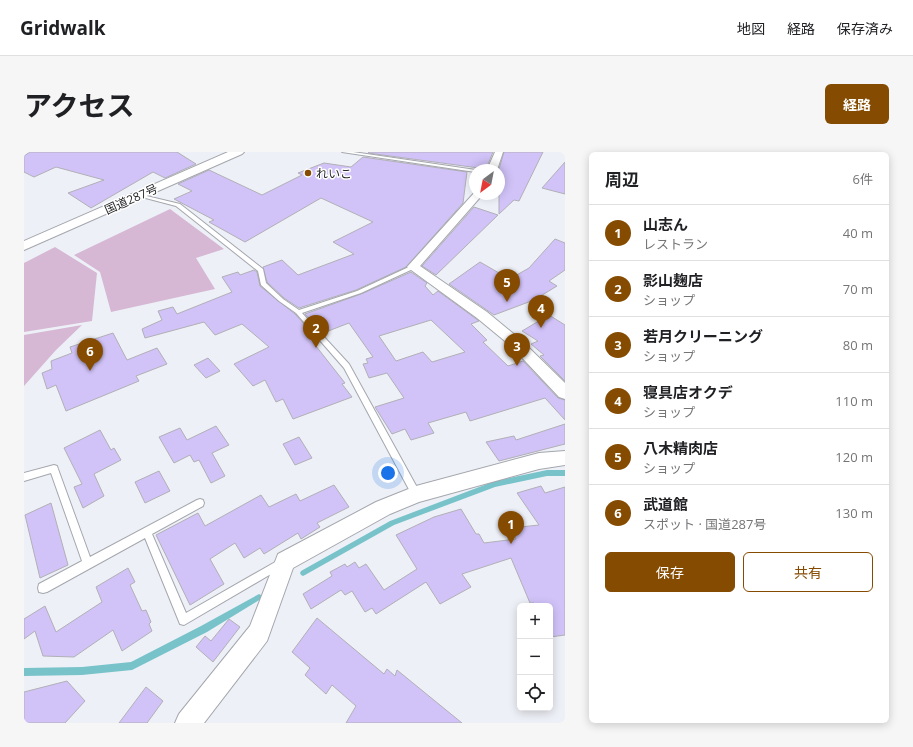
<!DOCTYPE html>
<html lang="ja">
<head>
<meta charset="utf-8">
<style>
  body { margin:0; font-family:"Open Sans","Noto Sans JP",sans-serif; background:#f6f6f6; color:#202124 }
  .controls { position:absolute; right:12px; bottom:12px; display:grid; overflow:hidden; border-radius:6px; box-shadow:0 2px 10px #0003 }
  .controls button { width:36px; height:36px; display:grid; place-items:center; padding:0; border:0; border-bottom:1px solid #e0e0e0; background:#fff; color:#202124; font:20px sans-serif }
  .compass { position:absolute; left:445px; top:12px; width:36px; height:36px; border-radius:50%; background:#fff; box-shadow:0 2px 10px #0003; rotate:212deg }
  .you { position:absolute; left:364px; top:321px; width:14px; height:14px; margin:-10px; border:3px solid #fff; border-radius:50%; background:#1a73e8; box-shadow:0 0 0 6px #1a73e833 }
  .badge { display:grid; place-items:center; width:26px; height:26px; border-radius:50%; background:#854b00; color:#fff; font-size:13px; font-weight:700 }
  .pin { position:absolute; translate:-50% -33px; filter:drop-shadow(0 1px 2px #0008) }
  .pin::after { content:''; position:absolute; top:21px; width:14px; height:12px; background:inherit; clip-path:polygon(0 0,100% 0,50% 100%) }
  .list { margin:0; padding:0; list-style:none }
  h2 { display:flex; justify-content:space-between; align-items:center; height:52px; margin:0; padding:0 16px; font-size:17px }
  h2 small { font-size:13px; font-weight:400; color:#757577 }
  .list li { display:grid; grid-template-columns:26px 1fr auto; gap:12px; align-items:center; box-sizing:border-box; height:56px; padding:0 16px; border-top:1px solid #e0e0e0 }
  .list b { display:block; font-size:15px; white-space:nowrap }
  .list p { margin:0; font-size:13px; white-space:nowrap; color:#757577 }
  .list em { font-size:13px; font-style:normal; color:#757577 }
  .actions { display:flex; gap:8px; padding:12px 16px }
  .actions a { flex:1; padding:9px 0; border:1px solid #854b00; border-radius:6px; text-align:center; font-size:14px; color:#854b00 }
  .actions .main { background:#854b00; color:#fff }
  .icon { flex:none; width:22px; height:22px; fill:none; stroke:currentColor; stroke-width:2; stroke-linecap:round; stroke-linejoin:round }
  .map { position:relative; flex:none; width:541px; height:571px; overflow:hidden; border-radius:6px }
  header { display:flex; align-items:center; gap:24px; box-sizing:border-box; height:56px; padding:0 20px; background:#fff; border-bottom:1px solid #e0e0e0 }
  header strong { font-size:19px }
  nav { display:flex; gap:22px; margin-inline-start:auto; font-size:14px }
  .intro { display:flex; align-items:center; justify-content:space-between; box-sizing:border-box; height:96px; padding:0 24px }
  h1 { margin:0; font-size:28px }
  .button { padding:10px 18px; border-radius:6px; background:#854b00; color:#fff; font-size:14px; font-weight:700 }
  main { display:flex; gap:24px; padding:0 24px }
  aside { flex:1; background:#fff; border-radius:6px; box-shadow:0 2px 10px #0003 }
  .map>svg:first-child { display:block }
</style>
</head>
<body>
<header>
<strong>Gridwalk</strong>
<nav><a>地図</a><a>経路</a><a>保存済み</a></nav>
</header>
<div class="intro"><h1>アクセス</h1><a class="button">経路</a></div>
<main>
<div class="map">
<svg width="541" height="571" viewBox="0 0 541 571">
  <rect width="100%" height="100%" fill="#eef0f7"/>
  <path fill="#d6b8d4" d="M146,57L200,97L172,106L191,137L87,160L76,120L50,103Z
    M31,95L73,121L68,169L0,180V111Z
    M58,173L32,198L0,234V183Z"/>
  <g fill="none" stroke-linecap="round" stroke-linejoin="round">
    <path fill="#78c3ca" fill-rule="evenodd" d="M523,318H541V324H523L471,335L370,373L281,423L279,424L277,423L276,421L277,419L366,369L471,329Z
      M235,442L237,443L238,445L237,447L183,480L108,518L58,523L0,524V516L58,515L107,510L177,474Z"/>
  </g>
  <path fill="#d1c3f8" stroke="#b1afb6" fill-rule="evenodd" d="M6,0H153L172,12L141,26L129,20L67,56L44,41L80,28L32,15L10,25L0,20V4Z
    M469,0L462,17L344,1L345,0Z
    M480,0H519L495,49L490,48L475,62V17Z
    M339,5L443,20L439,51L382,115L332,138L275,156L260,146L243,130L239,115L258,108L274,123L330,102L309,90L349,70L297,46L221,90L185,70L190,68L150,47L168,39L154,32L185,18L238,43L278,23L274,21L300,11L327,15Z
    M541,10V42L518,36Z
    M450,55L474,63L412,123L398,114Z
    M531,87L541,91V118L525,129L533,134L510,148L470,163L425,132L456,110L475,121L481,118L491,124L505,116Z
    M230,118L233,120L236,134L271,162L291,184L287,186L289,188L288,189L321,231L318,232L328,245L269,267L259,247L252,250L241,228L229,234L210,212L245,195L218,172L191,183L180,170L121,186L118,177L138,168L134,159L149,155L153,162L208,140L198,125L214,120L216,123Z
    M387,120L403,131L401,134L409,143L414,139L455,169L447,172L463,188L459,190L484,214L499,209L534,246L541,248V268L521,246L446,269L442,260L404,271L410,281L387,288L381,277L368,282L351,255L380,246L363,221L345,226L339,212L344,211L342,207L349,205L325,171L299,181L281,162L337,142ZM407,168L441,200L408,210L399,200L372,209L355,184Z
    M525,163L541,173V229L516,204L520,203L507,192L514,189L498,179Z
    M89,181L103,208L133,196L143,212L112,224L115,229L42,259L32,233L23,237L18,221L28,217L27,209L48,201L46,195Z
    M184,206L196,219L182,226L170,213Z
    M541,272V292L475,309L462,290L490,284L492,288Z
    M192,274L205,293L188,301L201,324L187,331L175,308L170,310L166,303L150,311L135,285L156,276L163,288Z
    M76,278L87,298L90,296L97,308L70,322L80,344L59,356L50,335L58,332L40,296Z
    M275,285L288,306L271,313L259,292Z
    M135,319L146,339L121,351L111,330Z
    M310,333L325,355L293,371L296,375L277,387L274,381L240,402L236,396L220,406L211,391L186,407L200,432L166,453L132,383L174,361L181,374L237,343L245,355L272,342L276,349Z
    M517,334L521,341L541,335V483L526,485V454H512L510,451H506L487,406L438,422L447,435L416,452L402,430L352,462L348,456L341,460L328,439L321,443L317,438L287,457L279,442L308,424L306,420L321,412L323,415L331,410L335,416L342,412L360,438L393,417L372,383L410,365L437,357L452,382H455L460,391L492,387L487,376L515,373L493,341Z
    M27,351L44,413L16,426L1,363Z
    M104,416L111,430L106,433L118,459L122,458L127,470L125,472L128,479L98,499L89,478L50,505L19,504L11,479L0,487V467L21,454L32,480L78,450L72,435Z
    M293,466L360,522L363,517L371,524L373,518L438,571H322L332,554L308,533L302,542L281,523L286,516L268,500Z
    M205,467L216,475L189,510L172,495L181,484L187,489Z
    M43,529L61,549L41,571H0V540Z
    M122,535L139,549L123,571H95Z"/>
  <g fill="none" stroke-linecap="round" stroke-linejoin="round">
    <g stroke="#a4a7ad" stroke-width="2">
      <path id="lane" d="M318,0H329L452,18H451V20Z
        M114,42L156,52L239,117L242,131L259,147L275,158L333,139L387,114H391V116L337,141L278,161L325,212L395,339L396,342L395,345L392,346L389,345L320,216L272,161L255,149L237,133L234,119L152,54L114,44Z
        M30,313L33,314L34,317L66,405L173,348L176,347L179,348L180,351L179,354L128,382L162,461L253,409L256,407L259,409L261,412L259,415L160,473L156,472L121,386L23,440L19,441L15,440L14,436L15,432L58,409L27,321L0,329V321Z"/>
    </g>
    <g stroke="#a4a7ad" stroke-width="2">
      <path id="street" d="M471,0H479L473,18H463Z
        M451,40V42H459L396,114L463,160L497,188L541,231V247L535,245L487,194L453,166L383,115Z
        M541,299V313L515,317L395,350L366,362L269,416L243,489L180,571H151L155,562L226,474L254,402L352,350L392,334L515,301Z"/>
    </g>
    <g stroke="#a4a7ad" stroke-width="2">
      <path id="highway" d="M204,0H220L218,2L0,98V89Z"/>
    </g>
    <use href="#lane" fill="#fff" fill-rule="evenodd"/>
    <use href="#street" fill="#fff" fill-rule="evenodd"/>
    <use href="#highway" fill="#fff" fill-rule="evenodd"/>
  </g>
  <circle fill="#854b00" stroke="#fff" stroke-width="1.5" cx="284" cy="21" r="4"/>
  <g text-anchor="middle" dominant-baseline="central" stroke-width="3" stroke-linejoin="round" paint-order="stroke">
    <g font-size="12" fill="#27282a" stroke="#fff" text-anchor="start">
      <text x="292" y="21">れいこ</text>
    </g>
    <g font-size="12" fill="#27282a" stroke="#fff">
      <text transform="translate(107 47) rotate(-24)">国道287号</text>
    </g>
  </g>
</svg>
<div class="controls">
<button>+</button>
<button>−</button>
<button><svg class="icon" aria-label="locate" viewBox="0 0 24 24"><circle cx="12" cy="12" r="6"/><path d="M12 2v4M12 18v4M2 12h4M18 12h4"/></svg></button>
</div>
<svg class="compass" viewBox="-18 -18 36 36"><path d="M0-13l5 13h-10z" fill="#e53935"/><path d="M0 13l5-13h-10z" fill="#757577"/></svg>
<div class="you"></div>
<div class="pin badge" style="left:487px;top:392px">1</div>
<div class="pin badge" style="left:292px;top:196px">2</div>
<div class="pin badge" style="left:493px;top:214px">3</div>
<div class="pin badge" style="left:517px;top:176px">4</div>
<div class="pin badge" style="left:483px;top:150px">5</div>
<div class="pin badge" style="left:66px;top:219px">6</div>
</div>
<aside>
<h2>周辺<small>6件</small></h2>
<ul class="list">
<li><span class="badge">1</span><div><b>山志ん</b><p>レストラン</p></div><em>40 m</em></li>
<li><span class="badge">2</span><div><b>影山麹店</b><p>ショップ</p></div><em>70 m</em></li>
<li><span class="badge">3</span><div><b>若月クリーニング</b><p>ショップ</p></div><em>80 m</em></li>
<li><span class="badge">4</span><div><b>寝具店オクデ</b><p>ショップ</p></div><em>110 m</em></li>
<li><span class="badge">5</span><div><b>八木精肉店</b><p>ショップ</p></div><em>120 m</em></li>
<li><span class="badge">6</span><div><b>武道館</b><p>スポット · 国道287号</p></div><em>130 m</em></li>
</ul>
<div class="actions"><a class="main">保存</a><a>共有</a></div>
</aside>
</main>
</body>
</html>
